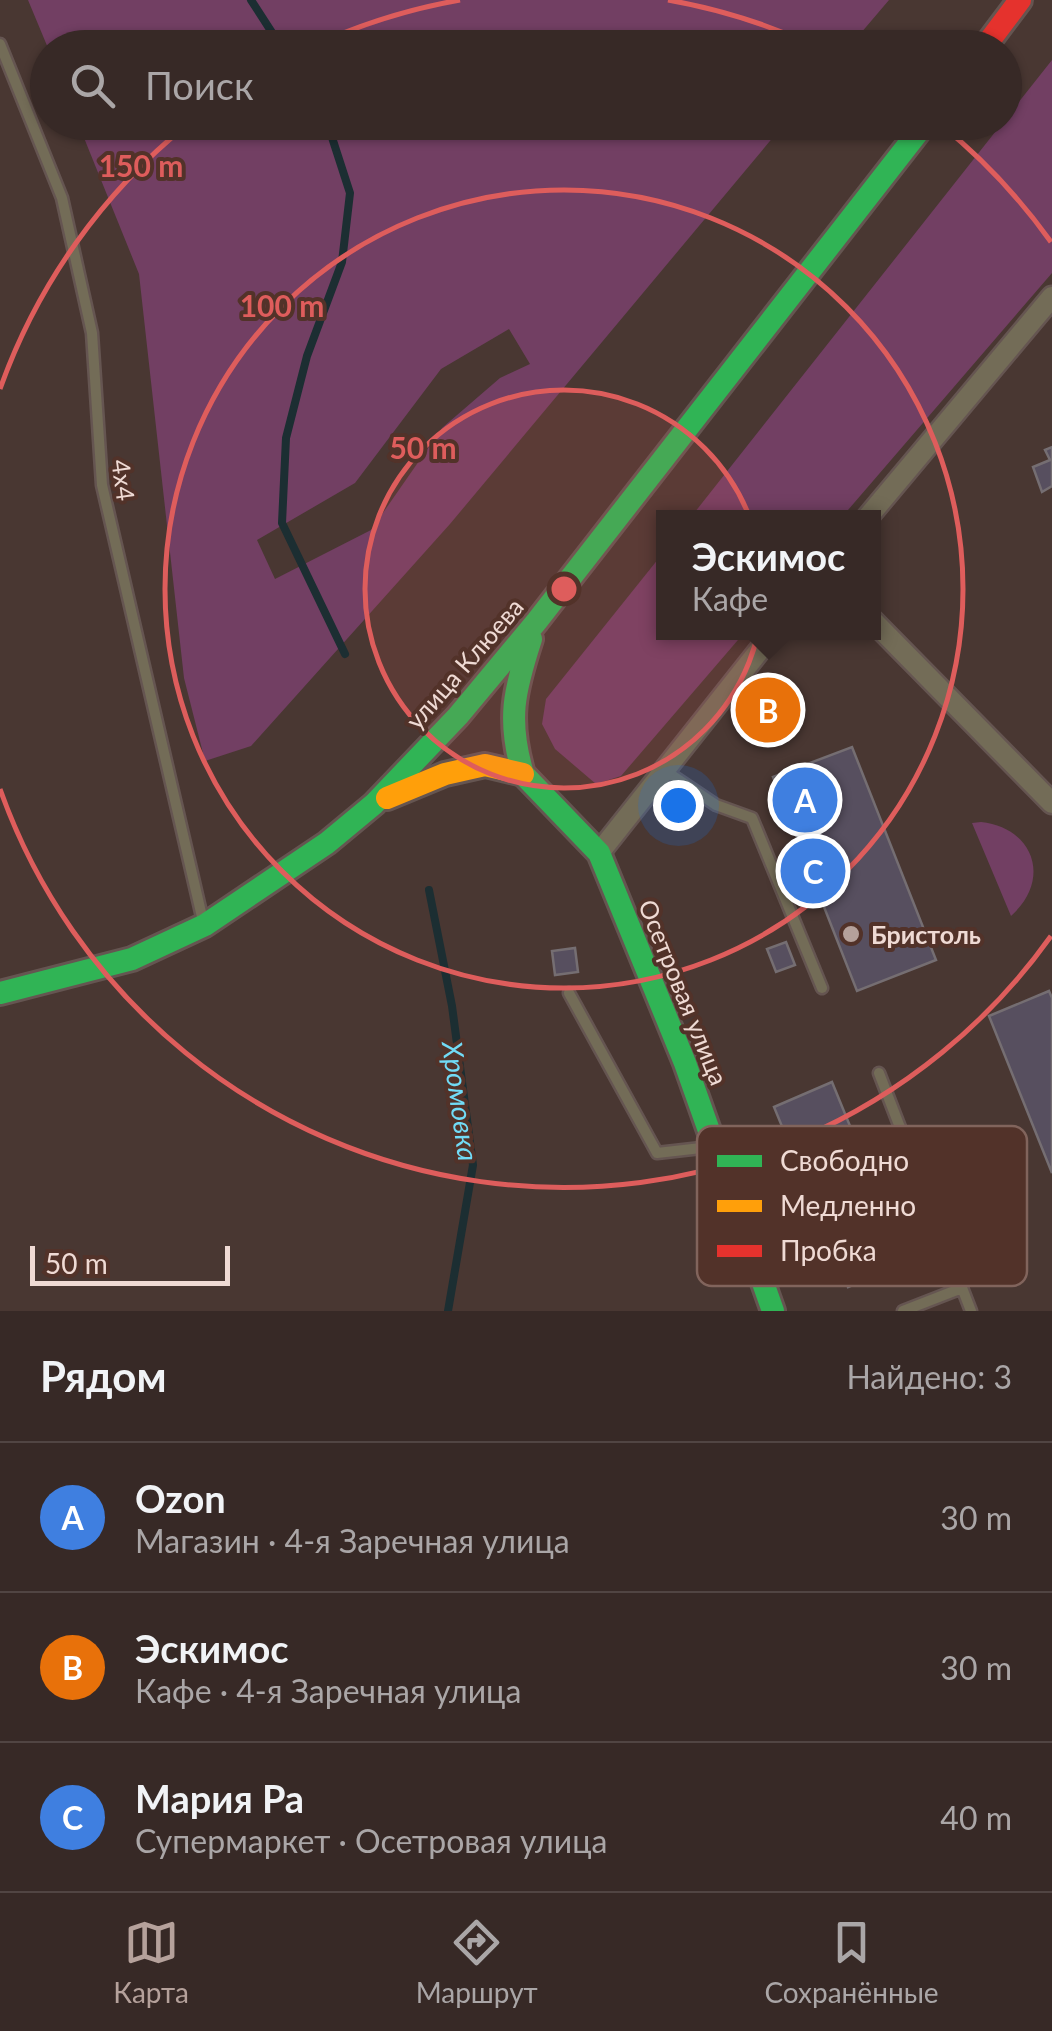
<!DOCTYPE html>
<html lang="ru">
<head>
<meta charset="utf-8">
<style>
  body { margin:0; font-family:Lato,sans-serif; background:#423532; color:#f1f3f6 }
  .scale { position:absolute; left:30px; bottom:25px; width:200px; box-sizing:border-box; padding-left:10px; border:5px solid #efdad4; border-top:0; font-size:28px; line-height:35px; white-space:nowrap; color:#efdad4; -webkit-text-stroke:8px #523229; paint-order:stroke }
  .you { position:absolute; left:678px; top:805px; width:35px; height:35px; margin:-25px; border:8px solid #fff; border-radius:50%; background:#1a73e8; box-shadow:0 0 0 15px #1a73e833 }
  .badge { display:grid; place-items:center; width:65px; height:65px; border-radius:50%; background:#b5a19b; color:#fff; font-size:32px; font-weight:700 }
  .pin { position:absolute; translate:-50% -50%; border:5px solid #fff; box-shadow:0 2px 10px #0006 }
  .popup { position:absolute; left:656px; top:510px; width:225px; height:130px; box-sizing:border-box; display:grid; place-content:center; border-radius:0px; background:#372926; filter:drop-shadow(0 2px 8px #0005); font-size:32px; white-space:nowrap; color:#aaa6a7 }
  .popup b { font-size:38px; color:#f1f3f6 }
  .popup::after { content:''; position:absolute; left:50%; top:100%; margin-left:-20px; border:20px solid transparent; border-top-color:#372926 }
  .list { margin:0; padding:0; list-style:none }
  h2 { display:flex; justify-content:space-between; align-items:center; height:130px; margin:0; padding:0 40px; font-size:42px }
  h2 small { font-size:32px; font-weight:400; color:#aaa6a7 }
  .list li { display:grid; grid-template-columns:65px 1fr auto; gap:30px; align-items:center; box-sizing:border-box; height:150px; padding:0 40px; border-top:2px solid #514543 }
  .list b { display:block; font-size:38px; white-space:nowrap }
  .list p { margin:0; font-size:32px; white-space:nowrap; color:#aaa6a7 }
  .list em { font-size:32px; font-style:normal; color:#aaa6a7 }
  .icon { flex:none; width:55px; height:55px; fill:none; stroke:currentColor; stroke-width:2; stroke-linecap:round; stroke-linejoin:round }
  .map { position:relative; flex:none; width:1052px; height:1311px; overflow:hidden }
  .search { position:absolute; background:#372926; box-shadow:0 2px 8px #0004; left:30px; right:30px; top:30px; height:110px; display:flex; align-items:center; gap:25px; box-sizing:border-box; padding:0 35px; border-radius:55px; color:#aaa6a7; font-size:38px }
  .sheet { height:580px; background:#372926 }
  nav { display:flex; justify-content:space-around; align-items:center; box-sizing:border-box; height:140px; border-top:2px solid #514543; background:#372926; font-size:28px; color:#aaa6a7 }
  nav a { display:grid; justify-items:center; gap:5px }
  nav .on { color:#b5a19b }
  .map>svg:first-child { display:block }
</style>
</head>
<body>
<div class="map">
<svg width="1052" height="1311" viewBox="0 0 1052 1311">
  <rect width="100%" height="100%" fill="#493732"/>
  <path fill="#723f63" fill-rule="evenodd" d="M28,0H889L849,47L48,48Z
    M1052,60V273L842,517H691Z
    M78,123H785L450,524L251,746L205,761L184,678L139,274ZM509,329L530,364L500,378L442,428L371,530L275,579L257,540L355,483L441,369Z
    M663,553V632L744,633L621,776L596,784L555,749L542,724L546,699Z
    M981,822C1034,828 1052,879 1011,916L972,823Z"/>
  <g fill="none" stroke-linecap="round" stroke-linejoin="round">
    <path stroke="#1c2e32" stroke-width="8" d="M251,0L282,48
      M327,122L350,193L342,262L307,356L286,438L282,523L345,654
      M429,890L452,1006L473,1165L448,1311"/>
  </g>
  <path fill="#574f5f" stroke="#756e72" stroke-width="2.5" d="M1052,447V486L1042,492L1033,467L1050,460L1045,450Z
    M852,747L936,960L857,991L773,777Z
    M786,942L795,965L776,972L767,949Z
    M575,948L578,972L555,975L552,951Z
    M1049,991L1052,998V1173L989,1016Z
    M832,1082L906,1263L848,1287L774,1107Z"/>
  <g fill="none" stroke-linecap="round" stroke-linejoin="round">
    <g stroke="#655551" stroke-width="15">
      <path id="lane" d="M0,44L62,198L92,333L102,485L203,921
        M664,770L716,805L752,818L822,988
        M569,993L657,1153L710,1147
        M879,1073L971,1311
        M903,1311L962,1288"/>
    </g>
    <g stroke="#655551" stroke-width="25">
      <path id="street" d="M867,518L1052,297
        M873,621L1052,803
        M599,853L774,632"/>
    </g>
    <g stroke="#655551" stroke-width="28">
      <path id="fast" d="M523,774L599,853L685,1063L773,1311
        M523,774C507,720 514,691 531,639
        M0,993L132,959L205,925L327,843L374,804L458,716L537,621L926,122"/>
    </g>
    <g stroke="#655551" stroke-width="28">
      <path id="slow" d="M387,798L445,774L485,765L523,774"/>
    </g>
    <g stroke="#655551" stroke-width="28">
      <path id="jam" d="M984,48L1020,0"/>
    </g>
    <use href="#lane" stroke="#736c57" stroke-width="10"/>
    <use href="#street" stroke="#736c57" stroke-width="20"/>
    <use href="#fast" stroke="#30b455" stroke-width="22"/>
    <use href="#slow" stroke="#ff9f0a" stroke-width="22"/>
    <use href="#jam" stroke="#e5322d" stroke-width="22"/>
  </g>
  <circle cx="564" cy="589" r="199" fill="#de5d5c" fill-opacity=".12"/>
  <g fill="none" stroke="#de5d5c" stroke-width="5">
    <circle cx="564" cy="589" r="199"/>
    <circle cx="564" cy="589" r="399"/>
    <path d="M1051 936A598 598 0 0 1 0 789M0 389A598 598 0 0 1 188 124M311 47A598 598 0 0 1 460 0M668 0A598 598 0 0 1 817 47M940 124A598 598 0 0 1 1051 242"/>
  </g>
  <circle fill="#b5a19b" stroke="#523229" stroke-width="4" cx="851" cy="934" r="10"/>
  <g text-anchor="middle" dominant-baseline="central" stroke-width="8" stroke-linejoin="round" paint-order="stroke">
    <g font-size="25" fill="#efdad4" stroke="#523229">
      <text transform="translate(124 480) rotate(82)">4x4</text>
      <text transform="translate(464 663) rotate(-49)">улица Клюева</text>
      <text transform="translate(684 992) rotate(68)">Осетровая улица</text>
    </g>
    <g font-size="25" font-weight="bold" fill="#efdad4" stroke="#523229" text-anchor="start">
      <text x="871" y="934">Бристоль</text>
    </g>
    <g font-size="28" font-style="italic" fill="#71dbf6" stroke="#523229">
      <text transform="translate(461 1101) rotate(82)">Хромовка</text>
    </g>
  </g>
  <rect x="697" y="1126" width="330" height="160" rx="15" fill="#523229" stroke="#81645c" stroke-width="2.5"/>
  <rect x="717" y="1155" width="45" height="12" fill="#30b455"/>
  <rect x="717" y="1200" width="45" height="12" fill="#ff9f0a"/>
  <rect x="717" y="1245" width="45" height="12" fill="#e5322d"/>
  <g font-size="28" fill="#efdad4">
    <text x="780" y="1171">Свободно</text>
    <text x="780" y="1216">Медленно</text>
    <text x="780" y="1261">Пробка</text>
  </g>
  <circle cx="564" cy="589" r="15" fill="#de5d5c" stroke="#523229" stroke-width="5"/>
  <g font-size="30" text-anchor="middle" font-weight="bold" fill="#de5d5c" stroke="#523229" stroke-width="8" stroke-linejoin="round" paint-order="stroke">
    <text x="141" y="177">150 m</text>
    <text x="282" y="317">100 m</text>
    <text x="423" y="459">50 m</text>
  </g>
</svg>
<div class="scale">50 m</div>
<div class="you"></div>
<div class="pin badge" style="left:805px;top:800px;background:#3f7fe0">A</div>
<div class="pin badge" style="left:768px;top:710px;background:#e8710a">B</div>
<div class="popup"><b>Эскимос</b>Кафе</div>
<div class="pin badge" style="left:813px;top:871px;background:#3f7fe0">C</div>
<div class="search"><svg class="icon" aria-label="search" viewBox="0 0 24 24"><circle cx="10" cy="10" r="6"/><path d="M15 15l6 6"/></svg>Поиск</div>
</div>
<section class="sheet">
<h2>Рядом<small>Найдено: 3</small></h2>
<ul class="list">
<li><span class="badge" style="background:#3f7fe0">A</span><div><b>Ozon</b><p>Магазин · 4-я Заречная улица</p></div><em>30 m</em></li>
<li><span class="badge" style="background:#e8710a">B</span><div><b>Эскимос</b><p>Кафе · 4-я Заречная улица</p></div><em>30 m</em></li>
<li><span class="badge" style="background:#3f7fe0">C</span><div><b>Мария Ра</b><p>Супермаркет · Осетровая улица</p></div><em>40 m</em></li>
</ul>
</section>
<nav>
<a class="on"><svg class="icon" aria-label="map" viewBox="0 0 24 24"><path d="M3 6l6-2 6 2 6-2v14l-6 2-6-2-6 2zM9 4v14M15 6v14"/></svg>Карта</a>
<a><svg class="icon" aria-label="directions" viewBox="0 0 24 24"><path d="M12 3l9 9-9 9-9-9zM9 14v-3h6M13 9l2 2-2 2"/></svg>Маршрут</a>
<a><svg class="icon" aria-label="saved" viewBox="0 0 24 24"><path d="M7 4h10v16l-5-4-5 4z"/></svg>Сохранённые</a>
</nav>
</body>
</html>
